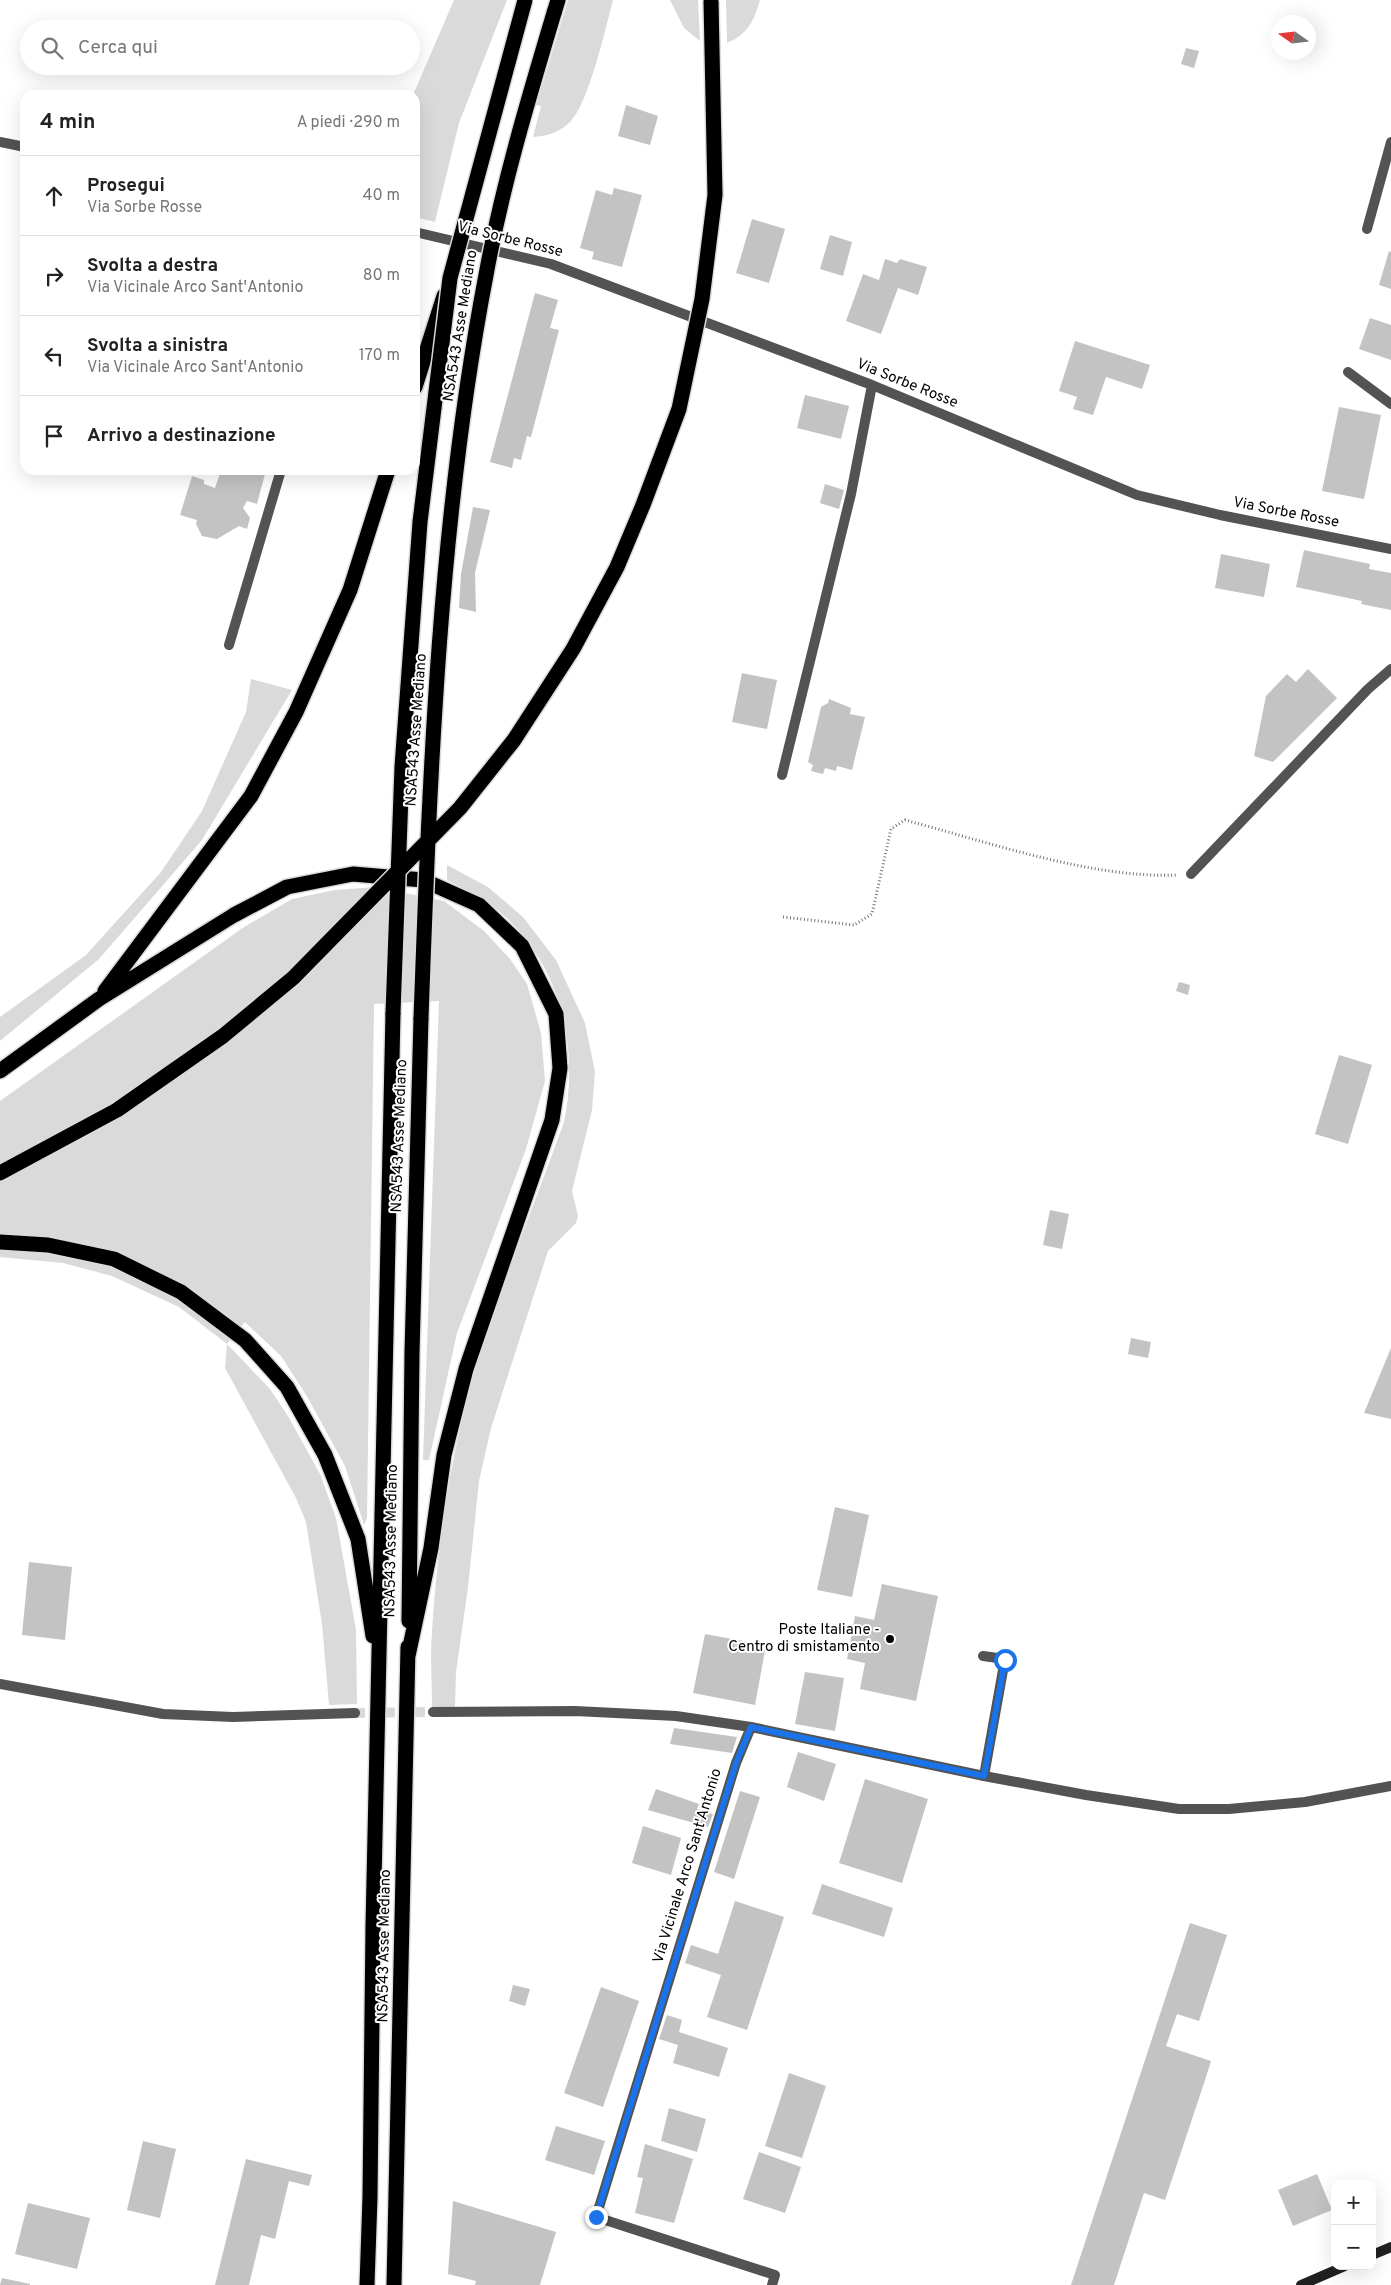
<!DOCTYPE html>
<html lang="it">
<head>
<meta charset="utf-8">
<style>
  body { margin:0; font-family:Overpass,sans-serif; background:#f2f2f2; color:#222 }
  .controls { position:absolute; right:15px; bottom:15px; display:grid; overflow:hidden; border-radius:10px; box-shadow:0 5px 20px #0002 }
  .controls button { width:45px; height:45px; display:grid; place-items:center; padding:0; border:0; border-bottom:1px solid #e0e0e0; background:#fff; color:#222; font:25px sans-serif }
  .compass { position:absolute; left:1271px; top:15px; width:45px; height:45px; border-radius:50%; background:#fff; box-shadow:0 5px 20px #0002; rotate:284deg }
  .stop { position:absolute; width:15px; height:15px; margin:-11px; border:4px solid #1a73e8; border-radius:50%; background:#fff }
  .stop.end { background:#1a73e8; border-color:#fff; box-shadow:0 1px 5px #0008 }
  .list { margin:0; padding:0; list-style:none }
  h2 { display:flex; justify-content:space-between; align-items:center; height:65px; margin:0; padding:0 20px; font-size:21px }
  h2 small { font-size:16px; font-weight:400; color:#767676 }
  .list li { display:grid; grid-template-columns:32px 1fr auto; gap:15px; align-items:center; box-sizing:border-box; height:80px; padding:0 20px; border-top:1px solid #e0e0e0 }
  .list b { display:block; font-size:19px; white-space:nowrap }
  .list p { margin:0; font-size:16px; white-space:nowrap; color:#767676 }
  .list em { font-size:16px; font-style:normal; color:#767676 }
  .icon { flex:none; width:28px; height:28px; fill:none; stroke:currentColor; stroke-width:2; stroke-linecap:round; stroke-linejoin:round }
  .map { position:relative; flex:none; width:1391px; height:2285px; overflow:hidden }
  .search { position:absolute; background:#fff; box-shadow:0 5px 20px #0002; left:20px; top:20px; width:400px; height:55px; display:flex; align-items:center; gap:12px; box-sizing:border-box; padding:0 18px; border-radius:28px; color:#767676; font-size:19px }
  .panel { position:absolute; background:#fff; box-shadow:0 5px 20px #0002; left:20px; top:90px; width:400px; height:385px; border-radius:15px }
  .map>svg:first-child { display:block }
</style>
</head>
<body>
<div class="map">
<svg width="1391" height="2285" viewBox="0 0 1391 2285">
  <rect width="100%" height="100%" fill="#fff"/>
  <path fill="#dadada" d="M454,0H507L459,123L435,222L415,217V95H413Z
    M568,0H613C606,27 589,102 571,121C561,132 547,136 533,137L541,106L536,105Z
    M670,0H698L700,41L684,28Z
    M726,0H760C754,21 748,34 727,43Z
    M251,679L292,690L202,840L99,959L0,1041V1017L86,955L161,872L202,811L246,712Z
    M447,865L488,887L523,917L556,960L585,1023L595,1072L592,1110L572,1191L578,1216L576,1223L548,1251L491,1428L479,1481L468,1587L456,1672L455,1707H432C432,1682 430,1656 432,1631C438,1531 455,1427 487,1331C511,1261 539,1192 564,1122C581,1041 557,951 487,902C475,893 460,887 447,880Z
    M375,887L444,901L484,931L510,959L527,984L541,1033L545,1081L526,1149L457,1333L429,1460H423L439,1001L374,1004L367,1518L364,1525L345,1466L308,1398L281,1356L245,1322L227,1344L270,1389L288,1416L320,1474L336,1518L356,1630L357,1704L329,1705L322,1624L306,1522L296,1498L225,1368L227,1344L179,1307L112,1276L63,1263L0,1257V1101L244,927L292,899L335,890Z"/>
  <path fill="#c3c3c3" d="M1186,48L1199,51L1194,68L1181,64Z
    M626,105L658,116L650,145L618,136Z
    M614,188L642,195L622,267L592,259L594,252L580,248L596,190L612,195Z
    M752,219L785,229L769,283L736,273Z
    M830,235L852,242L843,276L820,269Z
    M1389,251L1391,252V289L1379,285Z
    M885,259L897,263L900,259L927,267L918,295L898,288L881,334L846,321L863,274L879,280Z
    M535,293L558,300L550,328L559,330L531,437L527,436L521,460L514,458L512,468L490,462Z
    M1370,318L1391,325V360L1359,349Z
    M1075,341L1150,365L1142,389L1106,377L1093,415L1073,409L1077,397L1059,391Z
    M805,395L849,406L841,439L797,428Z
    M1339,407L1381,415L1364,499L1322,491Z
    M221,470H266L257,504L247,501L243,508L250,518L247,529L239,526L217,539L202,536L196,524L197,520L180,515L192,476L204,480V484L215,488Z
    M825,484L844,490L839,509L820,503Z
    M473,507L490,510L475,573L476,612L459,608L461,574Z
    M1304,550L1370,564L1369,569L1391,573V610L1361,604L1362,601L1296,587Z
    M1221,554L1270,564L1264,597L1215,588Z
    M1308,669L1337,698L1273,762L1254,756L1266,696L1287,674L1296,682Z
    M742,673L777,680L767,729L732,722Z
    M829,699L851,708L850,714L865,717L852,770L837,766L836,771L825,768L823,774L811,771L813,765L808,762L821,707L828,703Z
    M1179,982L1190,985L1188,995L1176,991Z
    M1339,1055L1372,1065L1348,1144L1315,1134Z
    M1050,1210L1069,1214L1062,1249L1043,1245Z
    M1131,1338L1151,1342L1148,1358L1128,1354Z
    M1391,1348V1419L1364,1413Z
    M835,1507L869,1515L852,1597L817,1590Z
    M29,1562L72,1567L65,1640L22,1635Z
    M882,1584L938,1596L916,1701L860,1689L865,1663L847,1659L855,1616L874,1620Z
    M705,1634L766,1645L755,1705L693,1693Z
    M805,1672L844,1678L835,1731L795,1724Z
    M674,1728L737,1737L732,1753L670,1744Z
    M798,1752L836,1764L824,1801L787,1787Z
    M865,1779L928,1799L902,1883L839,1863Z
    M656,1789L699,1804L697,1809L713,1814L708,1827L648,1810Z
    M740,1791L760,1797L734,1879L714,1872Z
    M643,1826L681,1838L671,1875L632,1863Z
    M822,1884L893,1908L884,1937L812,1914Z
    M735,1901L784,1917L747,2030L707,2017L721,1975L685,1963L691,1945L718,1954Z
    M1190,1923L1227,1935L1199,2021L1177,2014L1166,2046L1211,2061L1205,2080L1165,2200L1144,2193L1114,2285H1071Z
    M513,1985L530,1989L525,2006L509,2001Z
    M601,1987L639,2001L603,2107L564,2093Z
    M667,2015L682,2020L679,2032L728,2048L719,2077L673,2063L678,2045L659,2039Z
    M789,2073L826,2086L802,2158L765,2146Z
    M669,2108L706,2119L697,2152L661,2141Z
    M556,2126L605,2141L594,2175L545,2160Z
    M143,2141L176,2149L160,2218L127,2210Z
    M645,2144L693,2159L674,2223L635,2213L643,2178L637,2177Z
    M759,2152L801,2167L785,2213L743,2199Z
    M246,2159L312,2175L309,2186L289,2181L275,2239L261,2235L249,2285H215Z
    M1317,2174L1332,2210L1293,2226L1278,2190Z
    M453,2201L556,2232L540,2285H475L476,2281L448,2274Z
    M28,2203L90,2218L77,2269L15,2254Z
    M2,2278L30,2284V2285H0Z"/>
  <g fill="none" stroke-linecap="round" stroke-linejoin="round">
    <path stroke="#d9d9d9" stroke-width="10" stroke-dasharray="10 5" stroke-linecap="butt" d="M355,1713L433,1712"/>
    <g stroke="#dbdbdb" stroke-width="18">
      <path id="highway" d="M554,13L558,0
        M415,387L444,296
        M105,991L251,796L296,712L350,590L388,470
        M0,1071L99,999L234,915L287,887L353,874L423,880L479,905L522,946L556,1014L560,1068L552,1120L466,1369L444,1455L431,1548L408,1656
        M0,1173L117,1110L223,1036
        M0,1242L48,1245L114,1259L181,1292L245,1340L287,1387L325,1455L358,1539L373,1636
        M409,1621L412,1353L421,1018
        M367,2285L370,2197L373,1927L393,1013
        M394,2285L408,1647"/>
    </g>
    <path stroke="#757575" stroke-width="3" stroke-dasharray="1 2.5" stroke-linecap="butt" d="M783,917L854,925L872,914L891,829L905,820C988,842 1093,879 1178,875"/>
    <path stroke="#535353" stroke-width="10" d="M0,142L25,147
      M1367,229L1391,142
      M415,232L551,264L872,385L1137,495L1220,515L1391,549
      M1348,372L1391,404
      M229,645L281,470
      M782,775L851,494L872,385
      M1191,874L1368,689L1391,669
      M983,1656L1005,1659L984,1776
      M0,1684L163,1714L233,1717L355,1713
      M433,1712L575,1711L676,1716L751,1727
      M772,2285L775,2275L596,2217L736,1763L751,1727L984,1776L1086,1795L1179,1809H1229L1305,1802L1391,1786"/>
    <path stroke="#202020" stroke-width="10" d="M1372,2255L1391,2247
      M1301,2285L1345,2266"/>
    <use href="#highway" stroke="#000" stroke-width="15"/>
    <g stroke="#dbdbdb" stroke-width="18" stroke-linecap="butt">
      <path id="highway-bridge" d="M393,1013L402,767L420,522L450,278L525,0
        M421,1018C430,770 439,520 486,275C502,187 528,100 554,13
        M223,1036L293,978L460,808L514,740L573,649L617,567L643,505L679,409L702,299L715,195L711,1"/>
    </g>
    <use href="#highway-bridge" stroke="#000" stroke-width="15"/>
  </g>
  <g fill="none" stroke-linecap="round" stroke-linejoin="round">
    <path stroke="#1a73e8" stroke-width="6" d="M596,2217L736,1763L751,1727L984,1776L1005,1660"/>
  </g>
  <circle fill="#000" stroke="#fff" stroke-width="2" cx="890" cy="1639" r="5"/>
  <g text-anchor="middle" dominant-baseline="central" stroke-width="4" stroke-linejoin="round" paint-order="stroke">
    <g font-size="15" fill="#000" stroke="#fff">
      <text transform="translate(510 240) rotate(14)">Via Sorbe Rosse</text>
      <text transform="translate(461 326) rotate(-81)">NSA543 Asse Mediano</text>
      <text transform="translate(907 384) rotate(22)">Via Sorbe Rosse</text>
      <text transform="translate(1286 513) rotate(11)">Via Sorbe Rosse</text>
      <text transform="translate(417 730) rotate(-86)">NSA543 Asse Mediano</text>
      <text transform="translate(400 1136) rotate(-88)">NSA543 Asse Mediano</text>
      <text transform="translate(392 1541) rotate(-89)">NSA543 Asse Mediano</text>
      <text transform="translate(688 1866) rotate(-73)">Via Vicinale Arco Sant'Antonio</text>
      <text transform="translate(385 1946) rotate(-89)">NSA543 Asse Mediano</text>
    </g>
    <g font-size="15" fill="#000" stroke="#fff" text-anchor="end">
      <text x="880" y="1630">Poste Italiane -<tspan x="880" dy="17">Centro di smistamento</tspan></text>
    </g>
  </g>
</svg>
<div class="controls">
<button>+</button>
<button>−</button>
</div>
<svg class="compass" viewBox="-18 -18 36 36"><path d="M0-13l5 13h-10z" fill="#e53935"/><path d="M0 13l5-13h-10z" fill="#767676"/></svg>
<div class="stop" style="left:1005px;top:1660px"></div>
<div class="stop end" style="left:596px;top:2217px"></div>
<div class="search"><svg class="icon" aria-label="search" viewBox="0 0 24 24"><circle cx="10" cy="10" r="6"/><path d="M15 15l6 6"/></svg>Cerca qui</div>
<section class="panel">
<h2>4 min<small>A piedi · 290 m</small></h2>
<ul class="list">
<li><svg class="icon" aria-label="ahead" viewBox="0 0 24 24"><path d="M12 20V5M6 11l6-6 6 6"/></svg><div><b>Prosegui</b><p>Via Sorbe Rosse</p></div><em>40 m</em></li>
<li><svg class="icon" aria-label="right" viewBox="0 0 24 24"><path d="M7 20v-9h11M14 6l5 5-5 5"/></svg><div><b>Svolta a destra</b><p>Via Vicinale Arco Sant'Antonio</p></div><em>80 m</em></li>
<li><svg class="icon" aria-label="left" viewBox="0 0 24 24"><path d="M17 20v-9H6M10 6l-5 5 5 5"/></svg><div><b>Svolta a sinistra</b><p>Via Vicinale Arco Sant'Antonio</p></div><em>170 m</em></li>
<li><svg class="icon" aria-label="arrive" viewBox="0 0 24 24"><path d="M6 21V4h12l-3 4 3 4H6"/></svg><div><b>Arrivo a destinazione</b></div></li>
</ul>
</section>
</div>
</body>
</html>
